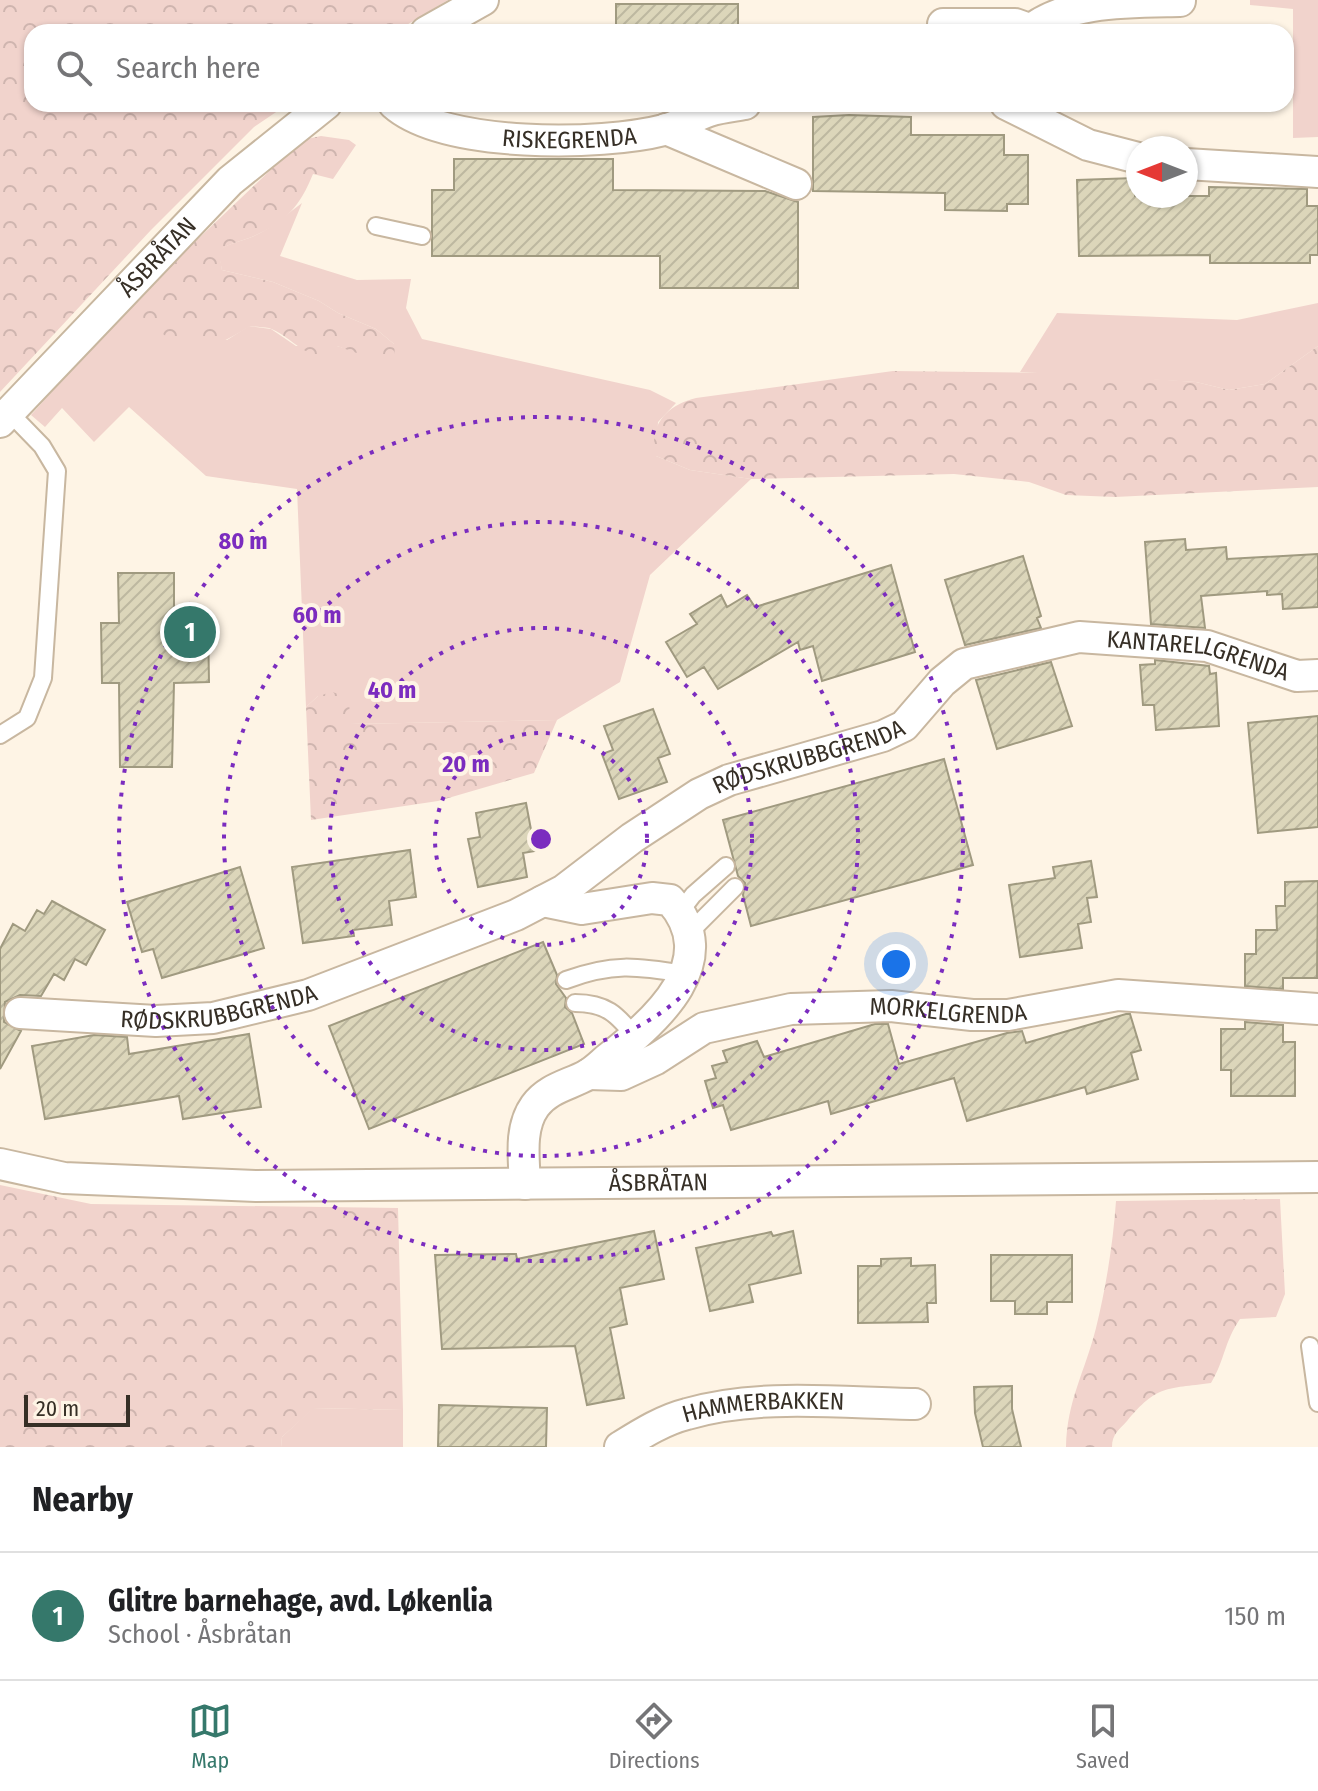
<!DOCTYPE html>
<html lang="en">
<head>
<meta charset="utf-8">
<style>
  body { margin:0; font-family:"Fira Sans Condensed",sans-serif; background:#f6f6f6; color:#202124 }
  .compass { position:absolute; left:1126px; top:136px; width:72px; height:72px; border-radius:50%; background:#fff; box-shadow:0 2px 6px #0004; rotate:270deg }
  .scale { position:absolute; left:24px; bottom:20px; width:106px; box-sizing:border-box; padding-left:8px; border:4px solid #362f26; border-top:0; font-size:22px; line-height:28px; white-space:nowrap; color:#362f26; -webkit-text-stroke:6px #fef4e5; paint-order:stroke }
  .you { position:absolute; left:896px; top:964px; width:28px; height:28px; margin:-20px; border:6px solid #fff; border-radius:50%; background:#1a73e8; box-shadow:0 0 0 12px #1a73e833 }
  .badge { display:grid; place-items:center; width:52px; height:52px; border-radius:50%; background:#35786b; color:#fff; font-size:26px; font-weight:700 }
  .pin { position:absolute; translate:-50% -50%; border:4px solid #fff; box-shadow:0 2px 8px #0006 }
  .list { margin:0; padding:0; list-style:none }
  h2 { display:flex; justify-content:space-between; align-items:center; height:104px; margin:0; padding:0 32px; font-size:34px }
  h2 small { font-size:26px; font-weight:400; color:#757577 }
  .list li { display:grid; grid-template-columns:52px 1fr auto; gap:24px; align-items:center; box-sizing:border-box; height:128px; padding:0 32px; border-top:2px solid #e0e0e0 }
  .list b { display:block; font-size:30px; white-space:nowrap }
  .list p { margin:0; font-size:26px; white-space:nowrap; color:#757577 }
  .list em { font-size:26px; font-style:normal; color:#757577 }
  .icon { flex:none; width:44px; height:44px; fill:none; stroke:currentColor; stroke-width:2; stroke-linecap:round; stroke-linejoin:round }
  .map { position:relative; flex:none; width:1318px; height:1447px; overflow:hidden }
  .search { position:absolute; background:#fff; box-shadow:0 2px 6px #0004; left:24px; right:24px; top:24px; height:88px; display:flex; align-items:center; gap:20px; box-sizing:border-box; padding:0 28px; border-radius:24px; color:#757577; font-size:30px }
  .sheet { height:232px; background:#fff }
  nav { display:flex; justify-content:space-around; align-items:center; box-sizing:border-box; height:112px; border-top:2px solid #e0e0e0; background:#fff; font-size:22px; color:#757577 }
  nav a { display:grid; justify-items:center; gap:4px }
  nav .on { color:#35786b }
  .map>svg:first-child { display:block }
</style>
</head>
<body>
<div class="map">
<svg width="1318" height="1447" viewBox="0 0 1318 1447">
  <defs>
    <pattern id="forest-crowns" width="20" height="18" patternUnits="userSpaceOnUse" patternTransform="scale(2)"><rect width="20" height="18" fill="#f1d3cc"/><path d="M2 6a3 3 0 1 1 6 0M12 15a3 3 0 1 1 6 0" fill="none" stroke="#cfb5af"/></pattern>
    <pattern id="building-hatch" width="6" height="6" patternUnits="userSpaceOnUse" patternTransform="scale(2)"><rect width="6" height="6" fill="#dcd6ba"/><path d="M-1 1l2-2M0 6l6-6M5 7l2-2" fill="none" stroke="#bdb8a0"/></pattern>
  </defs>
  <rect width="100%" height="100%" fill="#fef4e5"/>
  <path fill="#f1d3cc" d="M1250,0H1318V137L1293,138V9L1250,5Z
    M302,203L280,256L357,280L411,279L406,308L422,339L650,390L676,403L658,422L656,456L690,470L751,479L650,575L620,682L557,720L350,724L318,696L306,707L297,489L206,476L129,407L94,442L62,408L45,427L31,415L137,297L227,340L249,326L271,329L296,346H337L358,352L394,344L376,329L338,313L319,301L273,282L222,270L218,251C230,242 241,242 254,236C272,228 286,215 302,203Z
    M1318,303V346L1265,384L1229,390L1196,382L1020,372L1057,313L1237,320Z
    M313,1408L403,1410V1447H281L282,1437Z"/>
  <path fill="url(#forest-crowns)" d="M0,0H448L395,32H32V104H288L254,127L151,230L0,392Z
    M321,136L349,140L356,145L333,179L313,174C300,206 286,222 254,236C241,242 230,242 219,251L222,270L273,282L319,301L338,313L376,329L394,344L395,356L382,362L337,346L333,355C306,362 292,336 269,328C263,327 256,327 250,326C196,361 177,350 133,308L137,297L302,140Z
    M1318,346V487L1115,497L1066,495L1029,482L954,474L751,479L690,470L656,456C648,425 667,405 696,398L893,371L1067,373L1196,382L1229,390L1265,384Z
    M332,692L349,697L350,724L557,720L534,773L438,801L311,820L306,707L318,696Z
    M0,1185L91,1204L398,1208L403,1410L314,1408L282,1437L281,1447H0Z
    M1280,1199L1285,1294L1276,1317L1240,1319C1224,1342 1225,1360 1211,1383C1166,1389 1157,1385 1127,1421C1119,1430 1112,1434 1112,1447H1066C1067,1400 1085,1372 1096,1328C1106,1287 1113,1244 1116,1201Z"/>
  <path fill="url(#building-hatch)" stroke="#a09a80" stroke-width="2" d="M616,4H738V32H616Z
    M849,115L911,117V135H1004V155H1028V204H1007V211L945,210V193L813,191V117Z
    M454,159H613V190L765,191L798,202V288H660V256H432V190H454Z
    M1135,178V196H1209V187L1307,189V206H1318V255H1310V263H1210V255L1079,256L1077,180Z
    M1185,539L1186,550L1226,547L1227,559L1318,554V607L1283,609L1282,594L1267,595V591L1201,596L1205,628L1151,624L1145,542Z
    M1023,556L1041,616L1037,618L1041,628L965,645L945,580Z
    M891,565L915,652L822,681L813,646L800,650L798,642L718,689L704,667L687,677L666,642L697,624L690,614L721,595L727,607L747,595L755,607Z
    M118,573H174V623L208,622L209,682L174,683L172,767H120L119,683H102L101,623H119Z
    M1155,660L1209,666L1210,674L1216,673L1219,726L1156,730L1154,705H1143L1140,665L1155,664Z
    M1051,662L1072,726L997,749L976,680Z
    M653,709L670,754L658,758L667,782L619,799L602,754L613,750L604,726Z
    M1318,716V827L1258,833L1248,723Z
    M944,759L973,865L751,926L743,895L745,883L738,876L723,820Z
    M526,803L535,851L523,853L527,877L478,887L468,839L480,837L476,813Z
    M410,850L416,897L389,901L392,925L353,930L354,936L303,943L292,867Z
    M1091,861L1097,897L1087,898L1091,922L1078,924L1082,948L1020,957L1009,885L1055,878L1053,867Z
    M240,867L264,948L162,978L153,949L142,952L127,902Z
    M1318,881L1317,978H1283V989L1245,986V954H1256V930H1277L1276,906H1285V882Z
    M52,901L105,930L86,965L75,959L64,980L54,974L41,996L20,995L5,1002L4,1022L21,1031L0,1069V949L13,924L25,931L37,910L44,914Z
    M543,942L557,975L556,984L566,998L565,1007L572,1013L584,1044L369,1129L329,1026Z
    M1126,1014H1130L1141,1050L1131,1053L1138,1079L1087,1094L1085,1087L967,1121L954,1078L831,1114L828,1101L731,1130L723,1105L713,1108L705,1081L716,1078L712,1066L727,1062L723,1051L757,1041L764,1057L875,1024H888L899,1064L1007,1033L1022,1031L1026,1043Z
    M1245,1022L1283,1025V1042H1295V1096H1231V1070H1221V1029H1245Z
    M249,1034L261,1107L183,1119L179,1096L45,1119L32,1046L94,1035L127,1037L129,1054Z
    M654,1231L664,1279L620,1288L627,1324L610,1328L624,1398L587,1405L575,1346L442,1349L435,1255L516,1254L517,1259Z
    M793,1231L801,1273L749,1285L753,1302L710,1311L696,1248L771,1232L773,1236Z
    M991,1255H1072V1302H1047V1314H1015V1301H991Z
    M911,1258V1266L935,1265L936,1303H927L928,1322L858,1323V1266H881V1259Z
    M1012,1386V1409L1021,1447H983L975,1413L974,1387Z
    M439,1405L547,1408L546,1447H438Z"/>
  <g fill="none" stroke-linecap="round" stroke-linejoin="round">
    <g stroke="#c8b7a0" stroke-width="20">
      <path id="lane" d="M376,226L422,236
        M0,735L27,718L43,678L57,471L42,446L9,412
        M680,912L693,895L726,866
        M688,934L735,887
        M566,980C612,963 636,966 684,974
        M575,1003C606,1003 617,1014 636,1038
        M1310,1346L1318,1403"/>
    </g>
    <g stroke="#c8b7a0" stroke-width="34">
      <g id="street">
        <path d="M943,24H1015L1029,29"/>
        <path d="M426,32L483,0"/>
        <path d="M1028,32C1065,0 1132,2 1180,1"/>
        <path id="s1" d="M394,104C444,148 602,146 664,130C679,126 694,116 709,111C721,107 734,106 745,104"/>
        <path d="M1006,104L1088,145L1138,158"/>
        <path d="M666,129L796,184"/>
        <path d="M1186,164L1318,172"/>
        <path id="s2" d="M0,422L230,181L326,104"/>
        <path id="s3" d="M20,1013L156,1021L213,1018L308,995L516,915L564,890L632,838L699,794L729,780L883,736L904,726L942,682L964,664L1079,637L1207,646L1297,676L1318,675"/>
        <path id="s4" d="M589,1074L621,1075L656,1059L704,1028L791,1009L891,1006L972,1015H1008L1118,995L1318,1009"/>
        <path id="s5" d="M0,1164L64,1178L256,1186L1318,1177"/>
        <path d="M525,1184C524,1159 519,1128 535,1106C548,1088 569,1085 587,1075C596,1070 603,1062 611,1056C657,1020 724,960 670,900L652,898L582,909L543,901"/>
        <path id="s6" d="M620,1447C641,1434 663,1420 687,1414C758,1393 842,1403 915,1404"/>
      </g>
    </g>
    <use href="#lane" stroke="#fff" stroke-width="16"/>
    <use href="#street" stroke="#fff" stroke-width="30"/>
  </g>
  <g fill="none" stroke="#7b2cbf" stroke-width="4" stroke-dasharray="4 8">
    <circle cx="541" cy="839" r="106"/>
    <circle cx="541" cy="839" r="211"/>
    <circle cx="541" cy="839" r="317"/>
    <circle cx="541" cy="839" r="422"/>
  </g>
  <g text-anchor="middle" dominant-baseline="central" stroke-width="8" stroke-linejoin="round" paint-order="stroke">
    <g font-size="24" fill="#362f26" stroke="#fef4e5">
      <text stroke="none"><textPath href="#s1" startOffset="182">RISKEGRENDA</textPath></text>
      <text stroke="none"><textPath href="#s2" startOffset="228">ÅSBRÅTAN</textPath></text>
      <text stroke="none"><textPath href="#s3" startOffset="1276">KANTARELLGRENDA</textPath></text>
      <text stroke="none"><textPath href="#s3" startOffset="850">RØDSKRUBBGRENDA</textPath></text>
      <text stroke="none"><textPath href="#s3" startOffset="200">RØDSKRUBBGRENDA</textPath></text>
      <text stroke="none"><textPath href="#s4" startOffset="374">MORKELGRENDA</textPath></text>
      <text stroke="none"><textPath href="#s5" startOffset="660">ÅSBRÅTAN</textPath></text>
      <text stroke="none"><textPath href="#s6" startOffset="152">HAMMERBAKKEN</textPath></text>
    </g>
  </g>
  <circle cx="541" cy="839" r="12" fill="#7b2cbf" stroke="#fef4e5" stroke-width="4"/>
  <g font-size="24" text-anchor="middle" font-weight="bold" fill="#7b2cbf" stroke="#fef4e5" stroke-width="8" stroke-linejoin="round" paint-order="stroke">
    <text x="243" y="549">80 m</text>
    <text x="317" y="623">60 m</text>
    <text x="392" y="698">40 m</text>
    <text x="466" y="772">20 m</text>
  </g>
</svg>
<svg class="compass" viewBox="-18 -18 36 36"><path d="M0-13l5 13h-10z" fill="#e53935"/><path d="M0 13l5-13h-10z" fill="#757577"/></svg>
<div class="scale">20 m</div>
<div class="you"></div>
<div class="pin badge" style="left:190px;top:632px">1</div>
<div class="search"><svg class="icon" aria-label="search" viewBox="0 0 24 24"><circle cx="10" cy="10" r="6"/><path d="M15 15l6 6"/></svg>Search here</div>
</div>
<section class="sheet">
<h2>Nearby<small></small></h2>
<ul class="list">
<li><span class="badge">1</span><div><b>Glitre barnehage, avd. Løkenlia</b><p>School · Åsbråtan</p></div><em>150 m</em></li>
</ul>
</section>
<nav>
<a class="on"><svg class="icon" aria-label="map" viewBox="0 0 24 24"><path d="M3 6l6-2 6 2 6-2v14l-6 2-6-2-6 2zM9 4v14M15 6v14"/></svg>Map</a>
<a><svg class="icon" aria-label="directions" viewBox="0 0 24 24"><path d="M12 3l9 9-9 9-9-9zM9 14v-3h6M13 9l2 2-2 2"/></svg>Directions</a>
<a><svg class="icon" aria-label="saved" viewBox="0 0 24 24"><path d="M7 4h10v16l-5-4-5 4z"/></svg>Saved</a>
</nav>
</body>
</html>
